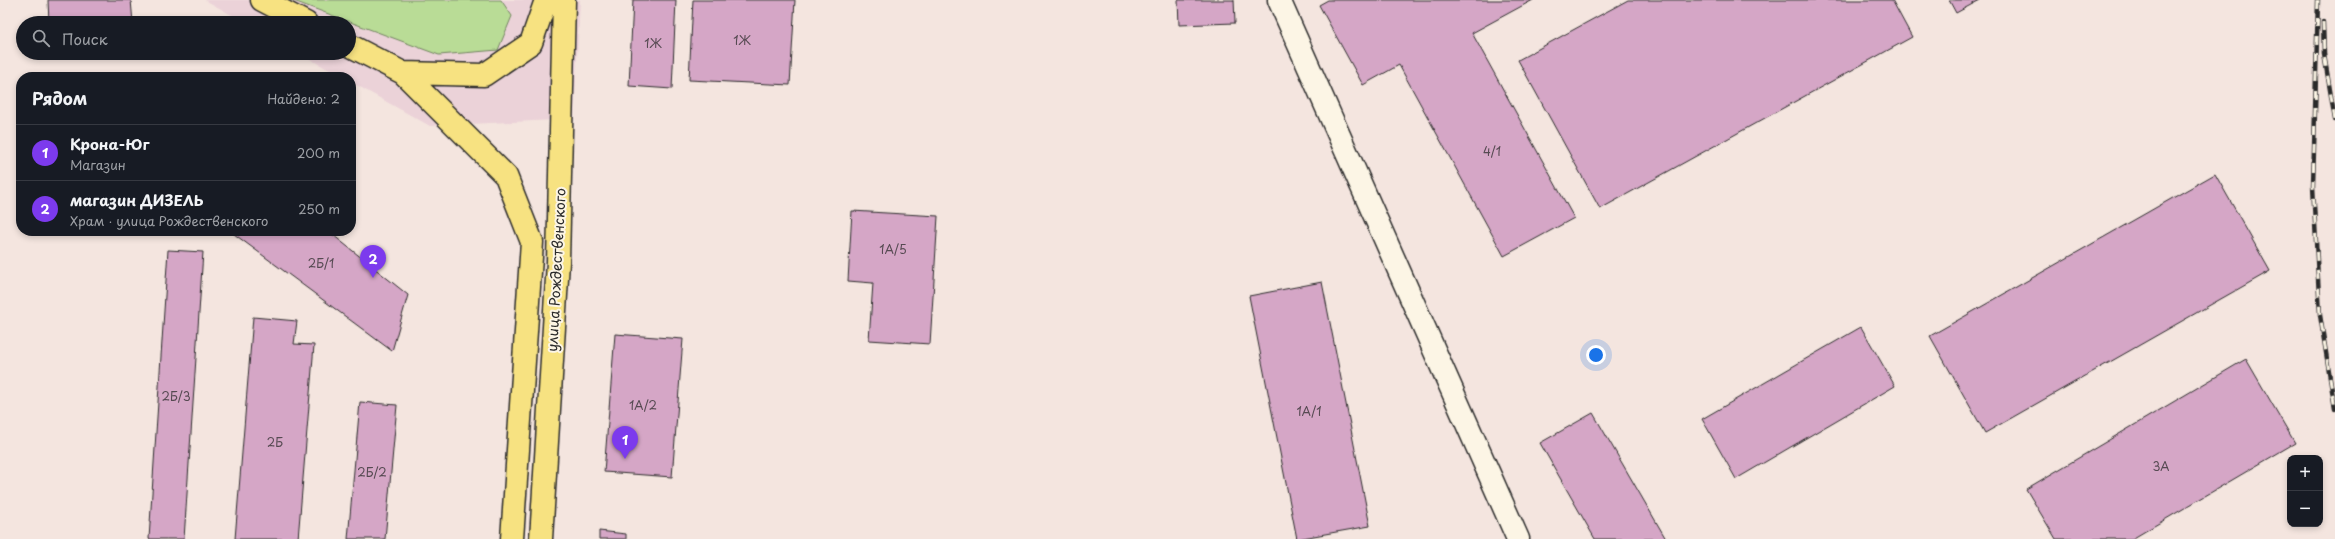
<!DOCTYPE html>
<html lang="ru">
<head>
<meta charset="utf-8">
<style>
  body { margin:0; font-family:"Playpen Sans",sans-serif; background:#242831; color:#f1f3f6 }
  .controls { position:absolute; right:12px; bottom:12px; display:grid; overflow:hidden; border-radius:8px; box-shadow:0 2px 6px #0003 }
  .controls button { width:36px; height:36px; display:grid; place-items:center; padding:0; border:0; border-bottom:1px solid #363941; background:#171b24; color:#f1f3f6; font:20px sans-serif }
  .you { position:absolute; left:1596px; top:355px; width:14px; height:14px; margin:-10px; border:3px solid #fff; border-radius:50%; background:#1a73e8; box-shadow:0 0 0 6px #1a73e833 }
  .badge { display:grid; place-items:center; width:26px; height:26px; border-radius:50%; background:#7c3aed; color:#fff; font-size:13px; font-weight:700 }
  .pin { position:absolute; translate:-50% -33px; filter:drop-shadow(0 1px 2px #0008) }
  .pin::after { content:''; position:absolute; top:21px; width:14px; height:12px; background:inherit; clip-path:polygon(0 0,100% 0,50% 100%) }
  .list { margin:0; padding:0; list-style:none }
  h2 { display:flex; justify-content:space-between; align-items:center; height:52px; margin:0; padding:0 16px; font-size:17px }
  h2 small { font-size:13px; font-weight:400; color:#9ea1a6 }
  .list li { display:grid; grid-template-columns:26px 1fr auto; gap:12px; align-items:center; box-sizing:border-box; height:56px; padding:0 16px; border-top:1px solid #363941 }
  .list b { display:block; font-size:15px; white-space:nowrap }
  .list p { margin:0; font-size:13px; white-space:nowrap; color:#9ea1a6 }
  .list em { font-size:13px; font-style:normal; color:#9ea1a6 }
  .icon { flex:none; width:22px; height:22px; fill:none; stroke:currentColor; stroke-width:2; stroke-linecap:round; stroke-linejoin:round }
  .map { position:relative; flex:none; width:2335px; height:539px; overflow:hidden }
  .search { position:absolute; background:#171b24; box-shadow:0 2px 6px #0003; left:16px; top:16px; width:340px; height:44px; display:flex; align-items:center; gap:10px; box-sizing:border-box; padding:0 14px; border-radius:22px; color:#9ea1a6; font-size:15px }
  .panel { position:absolute; background:#171b24; box-shadow:0 2px 6px #0003; left:16px; top:72px; width:340px; height:164px; border-radius:16px }
  .map>svg:first-child { display:block }
</style>
</head>
<body>
<div class="map">
<svg width="2335" height="539" viewBox="0 0 2335 539">
  <rect width="100%" height="100%" fill="#f4e5df"/>
  <filter id="ink" filterUnits="userSpaceOnUse"><feTurbulence type="fractalNoise" baseFrequency=".025" numOctaves="2"/><feDisplacementMap in="SourceGraphic" scale="8" xChannelSelector="R" yChannelSelector="G"/><feConvolveMatrix kernelMatrix="1 2 1 2 8 2 1 2 1" color-interpolation-filters="sRGB"/></filter>
  <g filter="url(#ink)">
    <path fill="#ebd2d8" d="M205,0H580L574,119L430,126L351,82V77H342L299,53H349V23H246Z"/>
    <path fill="#b9dc96" stroke="#728460" d="M291,0H501L512,16L498,50L439,55Z"/>
    <path fill="#d5a6c6" stroke="#2b2b2b" d="M48,0H131L133,23H49Z
      M633,0H676L672,89L629,86Z
      M693,0H795L790,85L689,80Z
      M1178,0H1234L1235,23L1179,25Z
      M1328,0H1533L1472,33L1574,218L1504,256L1399,65L1363,85L1319,5Z
      M1628,0H1892L1912,37L1600,209L1518,60Z
      M1949,0H1980L1956,13Z
      M2215,174L2270,271L1985,433L1930,336Z
      M852,211L938,216L930,344L869,340L873,283L848,281Z
      M230,231H328L408,295L392,351Z
      M168,250L203,252L184,539H149Z
      M1322,282L1370,526L1297,539L1249,296Z
      M253,317L297,321L294,344L314,345L298,539H235Z
      M1861,327L1895,386L1736,479L1702,419Z
      M615,334L683,339L672,477L604,472Z
      M2246,359L2295,443L2132,539H2056L2026,489Z
      M360,402L397,405L385,539H348Z
      M1593,413L1666,539H1595L1540,443Z
      M599,531L626,534V539H599Z"/>
    <g fill="none" stroke-linecap="round" stroke-linejoin="round">
      <g stroke="#2b2b2b" stroke-width="25">
        <path id="minor" d="M1279,0L1518,539"/>
      </g>
      <g stroke="#2b2b2b" stroke-width="25">
        <path id="major" d="M262,0L306,23
          M349,45L403,73L506,176L532,242L512,539
          M403,73L484,75L531,43L546,0
          M541,539L558,262L564,0"/>
      </g>
      <use href="#minor" stroke="#fcf5e5" stroke-width="22"/>
      <use href="#major" stroke="#f7e281" stroke-width="22"/>
      <g stroke="#2b2b2b" stroke-width="4.5">
        <path id="rail" d="M2318,0L2313,186L2320,315L2335,409
          M2323,22L2324,54L2335,120"/>
      </g>
      <use href="#rail" stroke="#fcf5e5" stroke-width="3" stroke-dasharray="9" stroke-linecap="butt"/>
    </g>
  </g>
  <g text-anchor="middle" dominant-baseline="central" stroke-width="4" stroke-linejoin="round" paint-order="stroke">
    <g font-size="12" fill="#564a52">
      <text x="742" y="40">1Ж</text>
      <text x="653" y="43">1Ж</text>
      <text x="1492" y="151">4/1</text>
      <text x="893" y="249">1А/5</text>
      <text x="321" y="263">2Б/1</text>
      <text x="176" y="396">2Б/3</text>
      <text x="643" y="405">1А/2</text>
      <text x="1309" y="411">1А/1</text>
      <text x="275" y="442">2Б</text>
      <text x="2161" y="466">3А</text>
      <text x="372" y="472">2Б/2</text>
    </g>
    <g font-size="14" fill="#2b2b2b" stroke="#fcf5e5">
      <text transform="translate(556 270) rotate(-87)">улица Рождественского</text>
    </g>
  </g>
</svg>
<div class="controls">
<button>+</button>
<button>−</button>
</div>
<div class="you"></div>
<div class="pin badge" style="left:625px;top:459px">1</div>
<div class="pin badge" style="left:373px;top:278px">2</div>
<div class="search"><svg class="icon" aria-label="search" viewBox="0 0 24 24"><circle cx="10" cy="10" r="6"/><path d="M15 15l6 6"/></svg>Поиск</div>
<section class="panel">
<h2>Рядом<small>Найдено: 2</small></h2>
<ul class="list">
<li><span class="badge">1</span><div><b>Крона-Юг</b><p>Магазин</p></div><em>200 m</em></li>
<li><span class="badge">2</span><div><b>магазин ДИЗЕЛЬ</b><p>Храм · улица Рождественского</p></div><em>250 m</em></li>
</ul>
</section>
</div>
</body>
</html>
